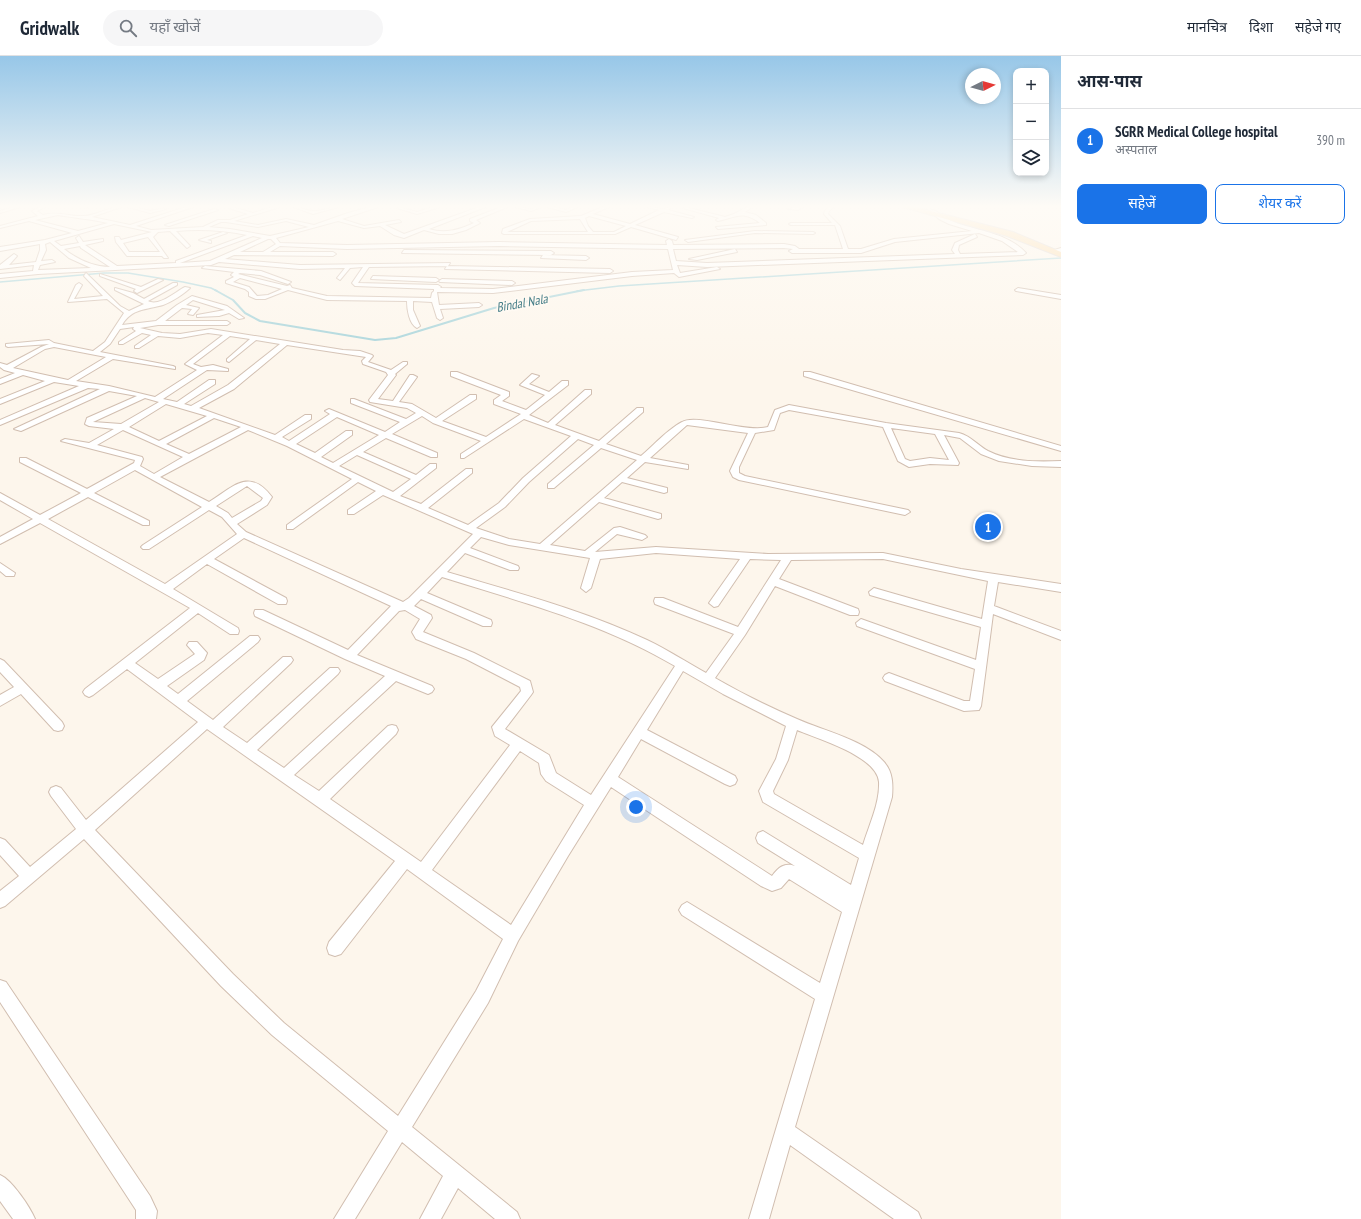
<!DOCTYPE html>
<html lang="hi">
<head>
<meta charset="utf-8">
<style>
  body { margin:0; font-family:"PT Sans Narrow","Noto Sans Devanagari",sans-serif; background:#f6f6f7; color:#1f2937 }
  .controls { position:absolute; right:12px; top:12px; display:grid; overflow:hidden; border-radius:8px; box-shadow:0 2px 6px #0003 }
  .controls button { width:36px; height:36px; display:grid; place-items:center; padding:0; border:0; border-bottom:1px solid #e0e1e3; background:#fff; color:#1f2937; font:20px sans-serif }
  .compass { position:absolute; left:965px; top:12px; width:36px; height:36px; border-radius:50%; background:#fff; box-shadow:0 2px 6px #0003; rotate:85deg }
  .you { position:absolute; left:636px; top:751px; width:14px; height:14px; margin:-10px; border:3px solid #fff; border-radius:50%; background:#1a73e8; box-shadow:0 0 0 6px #1a73e833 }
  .badge { display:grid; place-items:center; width:26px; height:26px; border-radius:50%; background:#1a73e8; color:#fff; font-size:13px; font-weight:700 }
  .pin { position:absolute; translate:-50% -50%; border:2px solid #fff; box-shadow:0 1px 4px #0006 }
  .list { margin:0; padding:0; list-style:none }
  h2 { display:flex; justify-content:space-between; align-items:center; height:52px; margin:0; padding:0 16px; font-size:17px }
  h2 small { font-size:13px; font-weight:400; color:#747a83 }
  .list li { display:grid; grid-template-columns:26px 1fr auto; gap:12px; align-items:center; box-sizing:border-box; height:64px; padding:0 16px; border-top:1px solid #e0e1e3 }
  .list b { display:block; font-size:15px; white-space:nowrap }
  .list p { margin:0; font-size:13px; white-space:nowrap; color:#747a83 }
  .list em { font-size:13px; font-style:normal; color:#747a83 }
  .actions { display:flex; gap:8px; padding:12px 16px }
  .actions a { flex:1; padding:9px 0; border:1px solid #1a73e8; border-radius:8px; text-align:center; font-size:14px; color:#1a73e8 }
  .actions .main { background:#1a73e8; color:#fff }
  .icon { flex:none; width:22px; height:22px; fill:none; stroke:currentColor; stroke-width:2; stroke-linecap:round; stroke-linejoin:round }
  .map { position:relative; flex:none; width:1061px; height:1163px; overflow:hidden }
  header { display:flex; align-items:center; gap:24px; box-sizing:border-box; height:56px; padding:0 20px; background:#fff; border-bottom:1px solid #e0e1e3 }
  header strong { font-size:19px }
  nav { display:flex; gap:22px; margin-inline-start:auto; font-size:14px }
  .search { width:280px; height:36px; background:#f6f6f7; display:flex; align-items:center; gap:10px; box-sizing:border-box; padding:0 14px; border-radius:22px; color:#747a83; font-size:15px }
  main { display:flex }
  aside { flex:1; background:#fff }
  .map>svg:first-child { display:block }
</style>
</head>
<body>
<header>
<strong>Gridwalk</strong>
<div class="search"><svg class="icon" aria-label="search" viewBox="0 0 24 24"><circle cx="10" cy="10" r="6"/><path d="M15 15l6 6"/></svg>यहाँ खोजें</div>
<nav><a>मानचित्र</a><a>दिशा</a><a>सहेजे गए</a></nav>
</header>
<main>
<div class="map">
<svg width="1061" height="1163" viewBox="0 0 1061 1163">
  <rect width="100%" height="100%" fill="#fdf6ec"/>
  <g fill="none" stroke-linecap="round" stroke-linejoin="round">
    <path stroke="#a5d3da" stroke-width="1.5" d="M0,226L104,217H128L183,226L211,232L217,235
      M577,235L619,230L1061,202"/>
    <path stroke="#a5d3da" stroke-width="2" d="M215,234L233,244L245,257L260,265L375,284L396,282L494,252L584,234"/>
    <g stroke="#d1beb0" stroke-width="2">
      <path id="street" d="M16,150H23L0,157V155Z
        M41,150H47L37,155L43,159C57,155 67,160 81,160C95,161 109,150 124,150L92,161L130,169L189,150H196L136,170L151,174L203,171L218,164H230L248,158L229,152V150L253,157L276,150H283L234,165L258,169L286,163L314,169L348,157L374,150H381L342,163L364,170L399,164L401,166L385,169L404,178L482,150H488L429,173C445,178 459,174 474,167L470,165V163L504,150H510L476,164L480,167L466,174L452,178H439L424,174L404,182L394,179L380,170L364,172L338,165L276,182L280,187L347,189L499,186L667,189L666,185L669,183L672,185L673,189L784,188L795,190L799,193H843L835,169H791L789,168L791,167H832L824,158C825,152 829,150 835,150L829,155L828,158L840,170L848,193H861L894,183L972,175L949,168L939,163L931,155L933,154C940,157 946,163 954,166C978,175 1008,177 1026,197L1023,199L707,211L677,209L680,217L717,211L720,213L679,221L674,217L632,220L493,237L437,236L439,249L479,247L482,249L479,251L440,253L443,262L440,264L437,262L432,246L413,245V254L420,270L417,272C409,268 407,253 407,245L327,244L288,234L265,243H256L249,240V236L245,233L226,227V225L234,221L231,219L234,216L202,212L205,210L261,215L291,226L288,228L260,219L240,217L238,218L287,230L290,229L292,232L327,240L431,242L432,237L434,235V233L355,230L352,227L363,211L350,212L340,224L337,222L345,212L300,213L219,206L211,209L38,218L0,222V218L33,215L34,209L0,213V209L14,198L17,200L9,209L36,206L40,194V188L0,195V191L45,184L72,177L29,165L0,172V170L38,160L32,155ZM58,159C75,162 91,163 108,167L78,175L35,164ZM286,165L309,171L270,180L230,173L209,171L221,166H226L258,171ZM114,168L152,176L121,184L119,181H115L116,186L127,200H162L164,202H168L153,181L158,176L170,175L187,192L190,190L176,175C200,173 223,174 247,179L176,205V207L117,210L85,189L103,185V183L83,186L79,180L76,182L79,187L61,190L54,185ZM979,177L1002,185L1018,196L960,198L958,194L959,189L977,181L975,178L955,187L952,194L955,198L707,207L676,205L673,193L784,192L793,193L789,195L792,197H861L895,186ZM253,180L262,182L210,205L180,207ZM148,181L160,196H129L123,187ZM268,183H271L276,188L263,196H240ZM50,186L69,202L91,212L38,214L40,209L55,206L52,204L41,205L46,194L45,188ZM80,190L81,192L110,211C93,211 77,203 64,193ZM280,190L347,193L499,190L668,193L673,214L632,216L493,233L440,232L441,231L438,229L358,227L369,211L448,210L450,207L300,209L225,203L234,199L333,200L336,198L333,196H270ZM240,222L282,233L268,239L257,240L249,231L233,226Z
        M82,150H90L84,152Z
        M125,150H132L150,155L164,152L166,153L150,157Z
        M291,150C299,150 305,155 313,155C322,156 333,150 342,150L313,158Z
        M436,150H443L417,158L397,152L399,151L417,156Z
        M512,150L531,153L537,150H551L566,154L574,150H580L566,156L543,150L531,155Z
        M605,150H611L593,158L630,168L659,154L644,150L663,153L674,150L668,154L694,161L692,162L664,156L635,169L678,181L676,184L631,171L615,178H504L502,177L503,173L530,163L581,160ZM589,160L626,170L614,176H593L588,170L585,162ZM580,163L588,176H507L531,165Z
        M749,150H754L745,156L756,159L766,167V169L718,173L716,171L760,167C743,154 736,161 718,165L716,164L719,162L683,152L685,151L725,161L734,158Z
        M800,150H805L798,154L788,153Z
        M214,153L218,154L169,170L165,169Z
        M755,175L813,176L815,177L813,178L755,177L688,186L685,184Z
        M223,176L227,177L207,184L211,185V187L199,184Z
        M1061,192V196L1054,197L1051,195Z
        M735,193L737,196L697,204L689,203Z
        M404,194L551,195L554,197L551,199L402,197Z
        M543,199L586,200L589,202L586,204L541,202Z
        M447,210L610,213L613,215L610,217L445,213Z
        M86,217L120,250L129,255L144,248L115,234V232L133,237L144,243L173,227H177V229L148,245C159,251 175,236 185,231L190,232C184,238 171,246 163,249C146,254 132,252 122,269L156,265L177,249L192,240L227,250L244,262L239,263L229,257L219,260L197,261V259L225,254L193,244L186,249L199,252L193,259L188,258L192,253L182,252L165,265H227L230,267L227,269H158L140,272L162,277L180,278L211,273L343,294L360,295L372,299L373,300L368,306L391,314L403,306H407V308L395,318L396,319L378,343L393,345L410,319H413L417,321L399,346L412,348L436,362L470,339H476V343L442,365L486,381L521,358L494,348V344L501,339L451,320V316H457L509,336V340L502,345L526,354L545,339L520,329L532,318L539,320L529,328L549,336L562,325H568V329L529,359L548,367L585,334H591V338L555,369L599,385L637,352H643V356L606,388L641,400C654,389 667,374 682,366C696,357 745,377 768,371L775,354L789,349L886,367L959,377C971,380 977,389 988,395C1010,406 1036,406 1061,405V411L1032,410L999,405L981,398L960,382L944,379L959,407L958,409L930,408L909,411L898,405L883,371L789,354L780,357L774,374L755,377L739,411V417L745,420L908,454L910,456L905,459L739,424L733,421L730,415L748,377L687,369L650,402L688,409V413L645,406L627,422L667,432V436L664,437L622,426L604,442L661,458V462L658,463L599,446L550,489L585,495L614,472L620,471L645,479L647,481L642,484L617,478L595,496L656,491L768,498L883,497L961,513L1061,528V536L998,526L994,550L1061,575V584L993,558L981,650L979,654L964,655L885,625L883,622L885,619L889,617L964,645H970L975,613L857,570L856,567L861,563L976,604L981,571L870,539L869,536L874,532L982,563L988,525L883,503L791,504L779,523L858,553L859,556L858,559H850L775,530L745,579L715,622C741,637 769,651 797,663C824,675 865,684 884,706C893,716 893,729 892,741L795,1071L918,1156L921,1163H894L790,1089L769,1163H749L815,943L682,859L679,854L682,849L687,846L692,849L820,927L842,856L789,823L781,832L772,835L761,830L611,731L568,800L518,885L488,947L412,1071L517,1156L520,1163H495L458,1132L441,1163H420L443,1120L402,1086L355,1163H334L388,1075L272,979L221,930L84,783L5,850L0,852V835L19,820L0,799V782L5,784L30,811L76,773L51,740L49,736L51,732L56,730L61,732L86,764L198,666L127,613L93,639L89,641L85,639L83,636L85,633L190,552L40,467L0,488V481L33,463L0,444V437L40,459L81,437L20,406V402H26L87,433L134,407L135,404L61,385L65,383L89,387L114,373L89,370L85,368L87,362L137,340L109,335L21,375L14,373L100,333L88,332L0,369V364L79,330L54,326L0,348V343L45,325L23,319L0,328V323L15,317L4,314L0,311V307L7,309L41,291L49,288L8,291L6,290V288L49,284L54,287L93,295L105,286L124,257L107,243L68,246L76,229L79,227L82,229L74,243L103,240L84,220ZM134,271L133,273L136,275L119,286V288H123L142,277L151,279L135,290V292H139L158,280L180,282L208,277L223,279L185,308L197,314L155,341L109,330L76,325L113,303L175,313V311L173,310L100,296L110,288L120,273ZM230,280L250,283L227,303V305L229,306L256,284L280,288L228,329L191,350L184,348L215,328V324H209L177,346L163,343L207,314L228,315V313L213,309L201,311L193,308ZM287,289L366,301L362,305L363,308L386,316L388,319L369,344L370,346L407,352L416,357L406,363L354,343H351V347L400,366L385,376L329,353L325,355L330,358L289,385L282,381L311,363V359H305L275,379L199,352L234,333ZM54,291L106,301L68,324L13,312L45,293ZM145,342L159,346L121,368L93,366ZM166,348L207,360L159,385L129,371ZM422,360L433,367L481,385L461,398V402H464L524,363L571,380L523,422L499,447L468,469L428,452L472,417V413H466L421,448L400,440L436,412V408H430L416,419L363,396L386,382L431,401H437V397L392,378ZM337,361L379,379L333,407L321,401L352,379V375H346L315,397L296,388ZM214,362L241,371L189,398L166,388ZM891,372L935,378L949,404L930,402L910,405L905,403ZM123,374L183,401L154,418L140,410L143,403L142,401L97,389ZM248,374L287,390L352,423L287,469V473H293L358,426L376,435L348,454V458H354L383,439L473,478L409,542L403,546L246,476L237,468L267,449L272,441C249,411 233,431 209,446L160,421ZM578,383L594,389L548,428V432H554L601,392L637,404L540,488L509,483L476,472L505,451L529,426ZM357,399L411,423L393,436L339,410ZM135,414L202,451L143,489L141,491L143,493H149L209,454L222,461L237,478L165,528L48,463L88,441L143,469H149V465L94,437ZM247,430L263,442L261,445L232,462L228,457L216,450ZM481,481L509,489L590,502L581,532L586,536L591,532L600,503L656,497L740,503L709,547L714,551L718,550L750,503L781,504L738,571L663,542H655L654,545L655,548L734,578L706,617C686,606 668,594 647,584C584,554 514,536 447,516L465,497L510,514H518L519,512L518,510L470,492ZM244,482L391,550L348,594L263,554H255L254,557L255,560L345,603L385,620L284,712L257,694L338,618L340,615L338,612H330L247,687L223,671L291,607L293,604L291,601H283L213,664L187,645L258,586L260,583L258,580H250L178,638L167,630L204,604L207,597L197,586H189L187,589L195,598L158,623L135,607L198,557L230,578H238L239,575L238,572L173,533L207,508L278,548H286L287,545L286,542L214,503ZM442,521C521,546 603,567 675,610L591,739L556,717L549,699L505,673L531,639L533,636L530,625L474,597L423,576L432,562L431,559L414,550L421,543L483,570H491L492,567L491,564L427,537ZM405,554L420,563L412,576L416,583L466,603L520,631L521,635L492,671L495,680L510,689L421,806L330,743L396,678L398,674L396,670L392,669L388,670L319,735L294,719L396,625L428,638L432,636L434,633L432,630L357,599L399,555ZM683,615L723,638L786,670L776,703L759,735L763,746L859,802L851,829L763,775L758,777L756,782L758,787L795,810C784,806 778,812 772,820L618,721L641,683L725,728L730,730L735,728L737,724L735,720L647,674ZM207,673L395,805L329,886L327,892L329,898L335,900L341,898L407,813L503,883L476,935L398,1060L284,967L233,918L95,774ZM797,674C818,683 877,700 879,726C880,747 869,769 863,789L774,738L773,735L788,704ZM520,695L539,707L541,718L546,725L584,749L511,869L432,814Z
        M100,218L141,231L158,223L163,224L137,237L134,235L136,233L100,220Z
        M373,220L436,222L439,224L436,226L371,223Z
        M442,223L512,225L515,227L512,229L440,226L439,225Z
        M1018,232L1061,239V243L1016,235L1015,234Z
        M804,316H810L1061,390V395L804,320Z
        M0,507L15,517L14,520H6L0,515Z
        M0,603L4,605L62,666L64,670L62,674L58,675L54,674L21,638L0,650V639L14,631L0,616Z
        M0,924L6,926L150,1140L157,1155L156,1163H136V1154L0,946Z
        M0,1119C12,1124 30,1151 35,1163H13L0,1145Z"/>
    </g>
    <g stroke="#dad1cd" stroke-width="2">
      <path id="primary" d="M899,150H911L1013,176L1061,196V201L1007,180Z"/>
    </g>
    <use href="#street" fill="#fff" fill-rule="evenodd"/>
    <use href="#primary" fill="#fbd9a5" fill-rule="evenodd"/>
  </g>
  <linearGradient id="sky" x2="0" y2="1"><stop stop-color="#97c7e8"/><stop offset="0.48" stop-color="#fefbf6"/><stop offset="1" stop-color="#fefbf6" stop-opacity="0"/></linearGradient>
  <rect width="1061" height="313" fill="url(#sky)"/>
  <g text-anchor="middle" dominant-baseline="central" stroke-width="3.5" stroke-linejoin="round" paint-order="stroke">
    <g font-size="13" font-style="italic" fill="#437c86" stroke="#fffaf3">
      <text transform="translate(522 247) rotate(-10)">Bindal Nala</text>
    </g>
  </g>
</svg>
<div class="controls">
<button>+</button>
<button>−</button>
<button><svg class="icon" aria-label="layers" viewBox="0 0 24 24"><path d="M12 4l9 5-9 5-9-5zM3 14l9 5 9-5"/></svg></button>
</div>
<svg class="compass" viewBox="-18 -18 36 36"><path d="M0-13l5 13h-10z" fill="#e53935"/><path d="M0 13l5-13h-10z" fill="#747a83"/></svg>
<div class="you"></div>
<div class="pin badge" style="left:988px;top:471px">1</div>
</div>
<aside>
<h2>आस-पास<small></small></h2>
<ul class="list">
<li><span class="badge">1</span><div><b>SGRR Medical College hospital</b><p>अस्पताल</p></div><em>390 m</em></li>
</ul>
<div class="actions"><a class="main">सहेजें</a><a>शेयर करें</a></div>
</aside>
</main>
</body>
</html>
